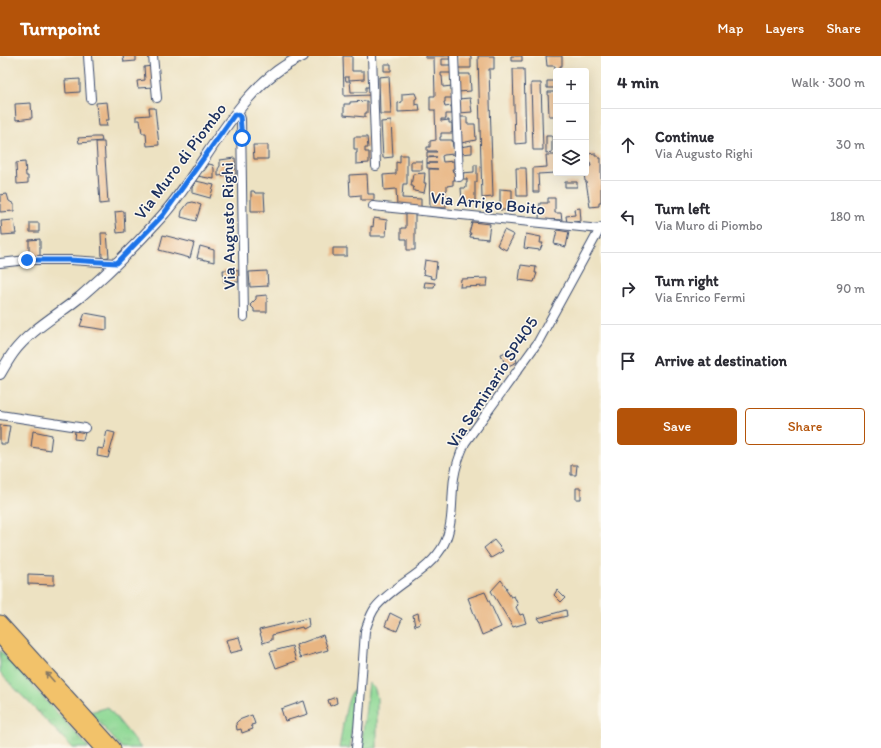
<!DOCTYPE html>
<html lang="en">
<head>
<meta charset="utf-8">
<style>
  body { margin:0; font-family:Itim,sans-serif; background:#f2f2f3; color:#2b2b33 }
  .controls { position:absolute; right:12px; top:12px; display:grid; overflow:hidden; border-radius:4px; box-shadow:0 4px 16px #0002 }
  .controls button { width:36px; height:36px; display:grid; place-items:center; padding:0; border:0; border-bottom:1px solid #e1e1e2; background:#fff; color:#2b2b33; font:20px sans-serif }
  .stop { position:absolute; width:12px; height:12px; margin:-9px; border:3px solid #1a73e8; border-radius:50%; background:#fff }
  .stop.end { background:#1a73e8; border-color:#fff; box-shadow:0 1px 4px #0008 }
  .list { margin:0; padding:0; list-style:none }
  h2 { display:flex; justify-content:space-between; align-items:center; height:52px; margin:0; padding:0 16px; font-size:17px }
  h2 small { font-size:13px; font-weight:400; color:#7c7c81 }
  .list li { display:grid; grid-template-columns:26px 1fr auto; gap:12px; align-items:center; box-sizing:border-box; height:72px; padding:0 16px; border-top:1px solid #e1e1e2 }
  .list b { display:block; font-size:15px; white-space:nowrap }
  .list p { margin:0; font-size:13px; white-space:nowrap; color:#7c7c81 }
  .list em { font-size:13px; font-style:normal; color:#7c7c81 }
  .actions { display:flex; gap:8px; padding:12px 16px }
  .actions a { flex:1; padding:9px 0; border:1px solid #b45309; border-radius:4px; text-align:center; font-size:14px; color:#b45309 }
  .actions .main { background:#b45309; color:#fff }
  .icon { flex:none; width:22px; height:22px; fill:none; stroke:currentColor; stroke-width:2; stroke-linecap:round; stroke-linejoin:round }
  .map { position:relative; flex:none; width:601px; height:692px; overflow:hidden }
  header { display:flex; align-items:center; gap:24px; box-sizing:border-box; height:56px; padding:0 20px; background:#b45309; color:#fff }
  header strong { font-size:19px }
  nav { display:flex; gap:22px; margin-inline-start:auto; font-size:14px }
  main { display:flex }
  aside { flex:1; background:#fff }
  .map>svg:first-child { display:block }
</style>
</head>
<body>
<header>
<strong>Turnpoint</strong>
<nav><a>Map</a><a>Layers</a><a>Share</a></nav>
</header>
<main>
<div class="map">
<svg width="601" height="692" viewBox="0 0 601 692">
  <defs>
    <pattern id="grass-tufts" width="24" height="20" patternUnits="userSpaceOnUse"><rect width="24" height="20" fill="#8ed894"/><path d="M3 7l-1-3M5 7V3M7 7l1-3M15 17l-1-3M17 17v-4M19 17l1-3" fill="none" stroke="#7aba82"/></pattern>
  </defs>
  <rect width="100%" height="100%" fill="#fbf7ec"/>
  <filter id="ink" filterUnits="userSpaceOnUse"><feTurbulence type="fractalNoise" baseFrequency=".025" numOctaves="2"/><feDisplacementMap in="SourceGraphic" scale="8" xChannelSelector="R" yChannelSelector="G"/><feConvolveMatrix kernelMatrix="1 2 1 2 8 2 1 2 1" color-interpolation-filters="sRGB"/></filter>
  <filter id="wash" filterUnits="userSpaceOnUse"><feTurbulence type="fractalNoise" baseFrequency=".012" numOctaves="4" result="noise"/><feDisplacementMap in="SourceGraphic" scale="16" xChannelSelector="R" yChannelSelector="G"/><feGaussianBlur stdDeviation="0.9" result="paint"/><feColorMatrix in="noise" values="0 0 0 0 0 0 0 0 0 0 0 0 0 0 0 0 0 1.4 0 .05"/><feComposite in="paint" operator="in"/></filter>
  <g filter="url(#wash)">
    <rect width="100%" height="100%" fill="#ede2c2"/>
    <path fill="url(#grass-tufts)" stroke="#548479" d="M0,594L89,692H73L0,617Z
      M369,627L375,633L377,642V692H361Z
      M353,635H355L350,692H339C342,679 345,644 353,635Z
      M108,651L110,654L141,692H122L90,656Z"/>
    <g id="blocks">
      <path fill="#e8b582" d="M123,0H136V5L124,6Z
        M343,0H352V15H364V23L349,24V21H345L346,25H350L351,36H366V31H371V39L344,40Z
        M425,0H451V3H442V9H451L452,17H441V20H442L443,31L452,30V42H445V46H444L445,51L451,50L452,58H446V63H441V65L449,64V67H452V77H441V81H440V84H452L453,91H454V98L444,99L442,100L443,106L454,105V113H452L453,116H454L455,124H453V129L447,130V134L445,135L446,152L430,151L429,113H438L427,112V107H437H427V102L437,101H427V96H437L436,95H427V91H430V85L436,84L435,54H430V40H435L434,2H425Z
        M458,0H471V12H458Z
        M478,0H494V13H489L493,141L482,142Z
        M511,0H522V5H511Z
        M546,0H562V10H560V13L555,14V10H547Z
        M384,8H391V15H384Z
        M152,10L154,31L138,32L137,25L145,24L144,11Z
        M513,13H524L526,87L515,88Z
        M458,18H470L471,35L458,36Z
        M389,20L391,58H380L379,21Z
        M80,23V36L66,37L65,24Z
        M547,25H556V32H547Z
        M531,27H541L543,94H533Z
        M548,36H556V60H549Z
        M415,37L417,42L415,43V49L419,48L420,55L398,56V47L402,46V38Z
        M470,42L472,56L459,57L458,43Z
        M367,45V57H365V61L344,59V48H350V46Z
        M107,46L109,64H106L107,70H98L96,47Z
        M31,47L32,62L16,64L15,48Z
        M149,52H155L159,89L147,90L146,77H142L140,64H136V60L150,59Z
        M459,61H467V68H475L476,84L461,87Z
        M391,65L393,101L383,102L381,66Z
        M546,80H552V96L546,97Z
        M95,81H101L102,85L79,87L78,82Z
        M354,81H367L368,92H365V96H369V107L356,108V97H357V93H354Z
        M96,86H104L108,147L100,148Z
        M253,89H268V103H254Z
        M472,89V97L460,98V91Z
        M595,97V100H598L599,102H601V146H599V150L590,151L586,125H585L584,117H586V111L591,110L590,107H589L588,98Z
        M400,99H407V128H403L402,142L421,143V152L397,149L396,133L384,134L383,119L396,118V106L400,107Z
        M546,99H556L555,117L538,118L539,136H533V112L547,111Z
        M235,102L236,118L218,120V113L220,110V104Z
        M411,105H422V114H411Z
        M25,106L26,120H28V127L17,128L16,107Z
        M209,108L213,109L214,113V123L197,120L201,115H204Z
        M474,109H477V126H475V145H462L461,132H466V127H467V123H462V117L474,116Z
        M516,112H526L527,140H517Z
        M425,117L424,127H426L424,137L414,135L413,130H411L413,118Z
        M367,118L368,138H374V144H361V139L350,140L349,119Z
        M196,125L214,129L210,142L192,137V132Z
        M565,126H577V131H565Z
        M500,133L512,134V145H507V154H500Z
        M251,135H254L255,137H264L265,155H251Z
        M7,138L9,145L14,148V155L0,156V139Z
        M548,142H555V157H561L562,164L539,163L540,147H548Z
        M193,146L201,149L196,165L181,161L182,155L188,147Z
        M580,152L581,165L567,167L566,160L575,159L574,153Z
        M124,155L125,176L117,177L115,156Z
        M406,158H415V194H407V183H401V172H406Z
        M374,162L387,164L386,180H371V170L373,171Z
        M14,164L16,178L2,179L1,165Z
        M472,166L490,168L488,183L470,181L471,177H469Z
        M30,167H39V176H30Z
        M504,174L514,179L506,194L497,189Z
        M557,174L569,176L566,191L554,188Z
        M101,177H107L109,201L102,202Z
        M526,178L541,181L540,187H543L540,194L524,192Z
        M163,179L194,187L190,202L159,194Z
        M40,183V201L29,200V184Z
        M200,190L214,194V206L197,202Z
        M333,192H347V200H333Z
        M425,204L437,206L435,223L430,222L431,220L423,218Z
        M521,209L536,211L535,217H537L534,226L519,224Z
        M223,214H238L239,226H224Z
        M267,215L268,230L250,231L249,216Z
        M488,222L487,230L460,231L461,223Z
        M425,226L435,227L434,231H424Z
        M267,239V256H254V253L250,249L256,243V240Z
        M85,257L107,261V274L80,270Z
        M513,293L517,306L506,311L501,298Z
        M0,369L10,370L7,388H0Z
        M33,375L52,379L50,394L31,391Z
        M75,375L85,376L83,384L74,383Z
        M107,375L115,377L108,402L97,400L98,392L103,393Z
        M571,409H577L576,419H571Z
        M576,432H581V443H576Z
        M494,484L503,495L491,502L484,492Z
        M28,518L54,519V529L28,528Z
        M501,524L507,532L506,534L511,541L514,540L518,549L516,551L520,559L523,558L526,567L513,571L491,535Z
        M557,534L565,542L561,546L554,539Z
        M485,536L501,571L482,579L468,542Z
        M566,554L567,560L541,566L538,562Z
        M390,557L402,563L397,575L385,570Z
        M418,557L420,568L415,570L413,559Z
        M308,562L309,570L303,573L302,571L272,579V584L263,587L259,574Z
        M323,579L328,594L300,602L296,589Z
        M239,581L243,594L230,597L226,584Z
        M292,590L296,605L276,612L270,596Z
        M336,641L337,647L330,650L328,644Z
        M304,645L308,658L285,665L281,653Z
        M252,659L255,668L251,669L253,673L242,677L241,673L237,674L236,667L239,664Z"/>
    </g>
  </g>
  <g filter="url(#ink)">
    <use href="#blocks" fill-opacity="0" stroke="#3a4a6d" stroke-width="1"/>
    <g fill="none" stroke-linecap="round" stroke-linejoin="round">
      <g stroke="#3a4a6d" stroke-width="10">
        <path id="minor" d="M88,0L91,43
          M153,0L157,42
          M372,0L376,110
          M454,0L459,121
          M235,58L240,60L241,63L244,261
          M373,150L600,173
          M0,207L27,204H70L117,207
          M0,359L85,372
          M356,692L358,674L365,575C368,567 370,559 375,552C394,528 430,516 444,488C454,468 451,443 454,422C456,409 460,398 465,387L538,286L601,171"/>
      </g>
      <g stroke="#3a4a6d" stroke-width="12">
        <path id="tertiary" d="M0,318C4,311 8,304 13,297C30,274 58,259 80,241C109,216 137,188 162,160C207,110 238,28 303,0"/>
      </g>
      <g stroke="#3a4a6d" stroke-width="15">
        <path id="trunk" d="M0,566L114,692
          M0,581L101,692"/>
      </g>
      <use href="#minor" stroke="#fff" stroke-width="8"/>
      <use href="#tertiary" stroke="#fff" stroke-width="10"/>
      <use href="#trunk" stroke="#f2c26a" stroke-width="13"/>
    </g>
    <defs><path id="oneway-shaft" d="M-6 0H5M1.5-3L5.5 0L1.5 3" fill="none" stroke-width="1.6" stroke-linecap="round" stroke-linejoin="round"/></defs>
    <use stroke="#867864" href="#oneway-shaft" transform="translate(50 621) rotate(-132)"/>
  </g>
  <g fill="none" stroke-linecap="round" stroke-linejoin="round" filter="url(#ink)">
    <path stroke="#1a73e8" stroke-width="5" d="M27,204H70L117,207L163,159L235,58L240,60L242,82"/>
  </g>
  <g text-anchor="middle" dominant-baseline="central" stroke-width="3" stroke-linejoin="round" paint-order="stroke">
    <g font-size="17" fill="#1b2f5e" stroke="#fbf7ec">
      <text transform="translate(180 105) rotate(-53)">Via Muro di Piombo</text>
      <text transform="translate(488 147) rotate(6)">Via Arrigo Boito</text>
      <text transform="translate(228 170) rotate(-91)">Via Augusto Righi</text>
      <text transform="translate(492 326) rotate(-57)">Via Seminario SP405</text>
    </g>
  </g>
</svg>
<div class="controls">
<button>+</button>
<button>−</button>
<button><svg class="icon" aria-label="layers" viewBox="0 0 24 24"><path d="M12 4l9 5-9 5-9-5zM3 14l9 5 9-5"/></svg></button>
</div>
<div class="stop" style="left:242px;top:82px"></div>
<div class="stop end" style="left:27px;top:204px"></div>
</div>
<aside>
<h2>4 min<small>Walk · 300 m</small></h2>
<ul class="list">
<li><svg class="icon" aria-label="ahead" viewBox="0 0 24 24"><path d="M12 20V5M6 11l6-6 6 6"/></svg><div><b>Continue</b><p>Via Augusto Righi</p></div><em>30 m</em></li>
<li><svg class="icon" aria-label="left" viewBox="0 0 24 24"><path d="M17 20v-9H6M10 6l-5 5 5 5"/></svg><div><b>Turn left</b><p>Via Muro di Piombo</p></div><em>180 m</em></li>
<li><svg class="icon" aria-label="right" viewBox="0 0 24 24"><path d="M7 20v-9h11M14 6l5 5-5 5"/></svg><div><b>Turn right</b><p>Via Enrico Fermi</p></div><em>90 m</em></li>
<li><svg class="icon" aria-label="arrive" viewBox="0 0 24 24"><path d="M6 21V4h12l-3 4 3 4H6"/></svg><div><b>Arrive at destination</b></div></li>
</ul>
<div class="actions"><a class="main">Save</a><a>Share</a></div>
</aside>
</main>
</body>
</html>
